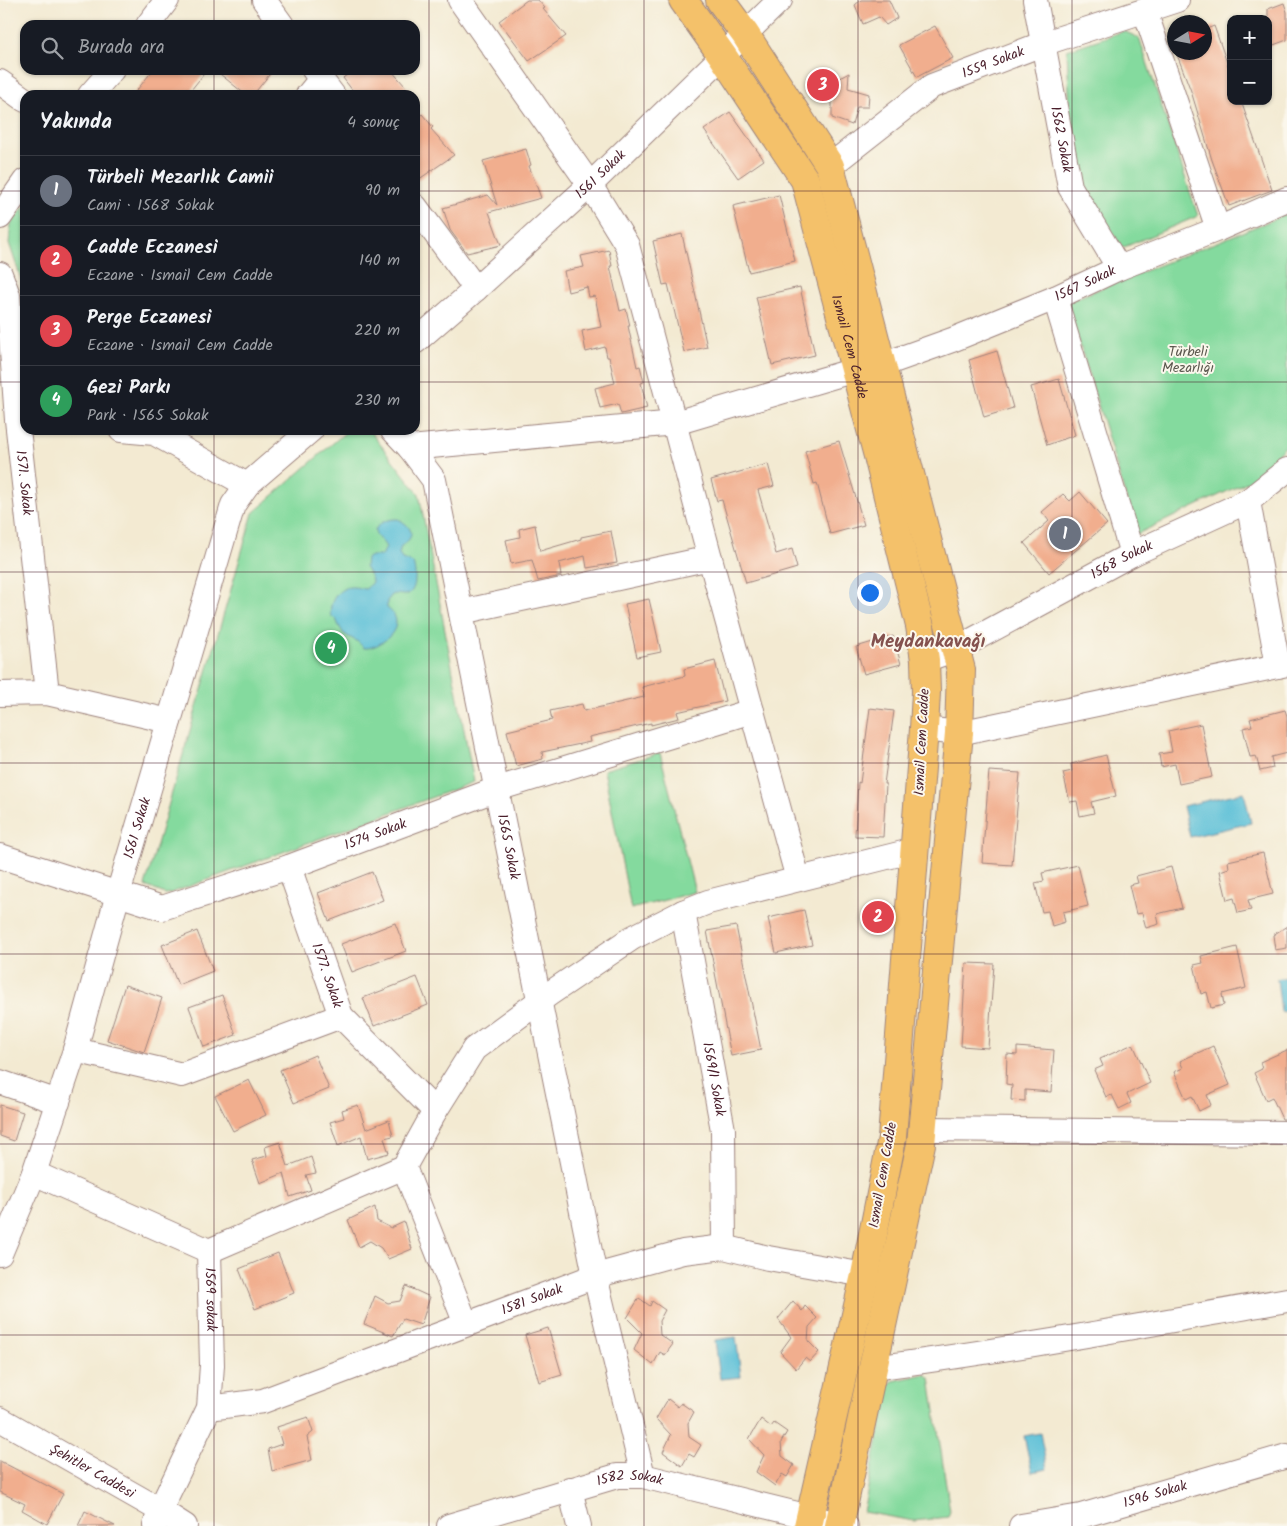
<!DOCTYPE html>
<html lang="tr">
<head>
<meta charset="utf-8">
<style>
  body { margin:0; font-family:Kalam,sans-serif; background:#242831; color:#f1f3f6 }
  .controls { position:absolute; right:15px; top:15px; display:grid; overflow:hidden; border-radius:10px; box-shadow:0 1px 4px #0004 }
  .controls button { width:45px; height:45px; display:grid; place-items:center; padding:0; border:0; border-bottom:1px solid #363941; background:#171b24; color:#f1f3f6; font:25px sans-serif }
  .compass { position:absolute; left:1167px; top:15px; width:45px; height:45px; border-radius:50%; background:#171b24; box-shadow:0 1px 4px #0004; rotate:79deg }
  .you { position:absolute; left:869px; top:592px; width:18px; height:18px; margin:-12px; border:4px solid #fff; border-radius:50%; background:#1a73e8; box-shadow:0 0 0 8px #1a73e833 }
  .badge { display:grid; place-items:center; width:32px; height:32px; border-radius:50%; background:#1a73e8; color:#fff; font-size:16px; font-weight:700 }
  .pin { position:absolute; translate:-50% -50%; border:2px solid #fff; box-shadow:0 1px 5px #0006 }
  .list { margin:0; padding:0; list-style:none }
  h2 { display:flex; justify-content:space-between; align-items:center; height:65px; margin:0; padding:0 20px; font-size:21px }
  h2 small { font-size:16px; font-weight:400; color:#9ea1a6 }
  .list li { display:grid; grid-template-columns:32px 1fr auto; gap:15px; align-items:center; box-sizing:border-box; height:70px; padding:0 20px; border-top:1px solid #363941 }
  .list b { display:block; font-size:19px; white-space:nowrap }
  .list p { margin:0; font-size:16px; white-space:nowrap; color:#9ea1a6 }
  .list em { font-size:16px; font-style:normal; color:#9ea1a6 }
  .icon { flex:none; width:28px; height:28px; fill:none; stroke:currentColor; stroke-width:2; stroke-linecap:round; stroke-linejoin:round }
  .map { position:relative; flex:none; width:1287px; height:1526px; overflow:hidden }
  .search { position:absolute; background:#171b24; box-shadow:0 1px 4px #0004; left:20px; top:20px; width:400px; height:55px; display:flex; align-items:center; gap:12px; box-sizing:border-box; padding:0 18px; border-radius:15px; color:#9ea1a6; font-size:19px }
  .panel { position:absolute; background:#171b24; box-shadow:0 1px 4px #0004; left:20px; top:90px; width:400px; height:345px; border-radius:15px }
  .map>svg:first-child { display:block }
</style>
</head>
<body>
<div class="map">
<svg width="1287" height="1526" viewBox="0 0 1287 1526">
  <rect width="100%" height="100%" fill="#fbf7ec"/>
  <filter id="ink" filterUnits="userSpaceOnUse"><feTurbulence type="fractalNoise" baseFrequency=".02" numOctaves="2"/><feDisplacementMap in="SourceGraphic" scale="10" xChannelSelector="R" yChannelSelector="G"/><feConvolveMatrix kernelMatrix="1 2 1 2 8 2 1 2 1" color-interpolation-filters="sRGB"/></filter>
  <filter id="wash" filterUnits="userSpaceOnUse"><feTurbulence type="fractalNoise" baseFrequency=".0096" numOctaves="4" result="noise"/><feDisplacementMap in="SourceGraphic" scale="20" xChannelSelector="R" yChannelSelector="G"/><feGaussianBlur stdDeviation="1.12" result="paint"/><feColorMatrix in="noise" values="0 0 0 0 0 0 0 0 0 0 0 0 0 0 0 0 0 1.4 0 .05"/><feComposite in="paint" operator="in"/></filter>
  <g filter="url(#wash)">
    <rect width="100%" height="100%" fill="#f3ead2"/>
    <path fill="#84da9e" stroke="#677c64" d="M1124,31L1139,38L1198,216L1122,248L1082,183L1070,113L1067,50Z
      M25,206V291L9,243L11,224Z
      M1287,214V445L1249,481L1137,534L1067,302Z
      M348,430H369L419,494L474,782L171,893L165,894L145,886L253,513Z
      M660,753L695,892L631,909L604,770Z
      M925,1374L930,1378L950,1511L948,1517L914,1521L863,1512L889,1385L893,1381Z"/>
    <path fill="#5abfd7" stroke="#526f81" d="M398,519C412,526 417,537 401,546L399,553L402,559L413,563C416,572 418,594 404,595C399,595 397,593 392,595L387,601V608C390,610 394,614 395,617C401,633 377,649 364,648L358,642L344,634L339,626L336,619L331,616C328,603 338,586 353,587C358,587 361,589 366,589L372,582L371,577L365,567L366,559L371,556H381L386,548C384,540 375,539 375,530C381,521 387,519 398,519Z
      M1244,792L1251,823L1190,837L1183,806Z
      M1287,977V1011L1281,1012L1277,979Z
      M736,1337L741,1377L720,1379L715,1340Z
      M1040,1433L1047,1469L1032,1472L1024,1436Z"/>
    <g id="blocks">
      <path fill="#f1ae8e" d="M527,0H538L545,8L543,9L566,36L529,61L499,21Z
        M861,0H889L897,18L886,25L879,17L863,24L855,5Z
        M1284,3L1287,12V40L1268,47V9Z
        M935,26L953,58L917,77L899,45Z
        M1214,26L1231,74V101H1241L1272,190L1229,206L1212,160L1191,91L1176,52H1204V30Z
        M153,70H207L187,95H133Z
        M215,70H273L253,95H246Z
        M353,70H391L413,95H356L343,78Z
        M849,73L848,88L869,94L868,107H857L852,125L832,118V97L815,91Z
        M730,112L764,160L738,178L704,130Z
        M422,114L433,127L431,129L454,155L415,182V119Z
        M526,149L531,165L529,166L541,198L489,212L501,245L467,253L450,230L443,208L488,195L497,205L483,161Z
        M779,195L795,261L749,272L733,206Z
        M682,234L707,347L684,352L668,284L663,285L653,241Z
        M609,250L612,266H610L620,311L626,309L630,326H628L637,367L640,366L644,382L641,383L647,408L621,414L618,404L600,408L595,388L615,383L609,357H607L605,347L586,352L582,331L601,327L595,296L589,297L587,287L568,292L564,271L584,267L581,256Z
        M800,287L815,355L772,365L756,297Z
        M997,351L1013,408L984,417L969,360Z
        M1059,379L1075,435L1047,445L1031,387Z
        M839,441L864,525L830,534L817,483L814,484L805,451Z
        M768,464L774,486L758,490L776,554L792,549L797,568L746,583L722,500L717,501L711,480Z
        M1080,492L1107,524L1049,573L1024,543L1049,521L1042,512L1063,494L1070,501Z
        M535,525L540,551L581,539V537L611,531L617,563L587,568L585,556L559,563L561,576L538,581L532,560L511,564L506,540L520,537L519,529Z
        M649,599L661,652L637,657L625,604Z
        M893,636L901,664L864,674L856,647Z
        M715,661L725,701L677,712L679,718L651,725V723L589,737L590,742L542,752L543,759L516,766L507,731L552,720L550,711L582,704L584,711L644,697L642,687L685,676L684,669Z
        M870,708L894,711L884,784H886L883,837L855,836L858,782L860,783Z
        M1285,710L1287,716V753L1271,757L1273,768L1260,771L1256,756L1250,757L1243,728L1252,726L1250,719Z
        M1201,724L1212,777L1179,784L1175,764L1161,767L1159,754L1172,752L1168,731Z
        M1106,755L1116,796L1091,802L1094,813L1080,816L1077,801L1070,802L1063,773L1072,771L1071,764Z
        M989,771L1020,773L1012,865L982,863Z
        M1263,853L1273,894L1248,900L1251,910L1238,913L1234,898L1227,900L1220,871L1229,868L1228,861Z
        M1078,865L1088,906L1063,912L1065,922L1052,926L1048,911L1042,912L1035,883L1044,881L1042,873Z
        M1171,867L1182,908L1157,914L1159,924L1146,928L1142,913L1136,914L1129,885L1138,883L1136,876Z
        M372,872L383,900L329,921L318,893Z
        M804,910L812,945L776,953L768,918Z
        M395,923L406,951L352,972L341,944Z
        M736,926L761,1050L731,1056L707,931Z
        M1287,926V948L1275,950L1273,935Z
        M197,931L213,971L178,985L162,945Z
        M1237,947L1246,988L1222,994L1224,1005L1211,1008L1207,992L1201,994L1194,965L1203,963L1201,956Z
        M966,963L994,964L988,1048L961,1046Z
        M417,977L428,1005L374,1026L363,998Z
        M125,985L162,998L144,1052L107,1040Z
        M222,995L236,1035L204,1047L189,1007Z
        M1133,1044L1150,1083L1127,1094L1131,1103L1119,1109L1112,1095L1106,1097L1094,1070L1103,1066L1100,1059Z
        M1213,1046L1230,1085L1207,1095L1211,1105L1199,1111L1192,1096L1186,1099L1174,1072L1183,1068L1180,1061Z
        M1017,1047L1054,1050L1051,1092L1025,1090V1101L1011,1100L1012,1085L1006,1084L1007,1054L1017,1055Z
        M1287,1050V1119H1282L1272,1097L1266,1100L1254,1073L1262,1069L1260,1062Z
        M315,1055L329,1089L294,1103L280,1070Z
        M249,1080L266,1115L233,1131L215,1096Z
        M0,1105L23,1112L14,1141L0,1136Z
        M358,1105L366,1129L389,1120L393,1136L384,1138L389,1153L367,1159L361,1136L338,1146L330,1122L344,1118L342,1110Z
        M280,1142L288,1166L311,1157L316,1173L306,1175L311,1190L290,1197L284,1173L260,1183L252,1160L267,1156L265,1147Z
        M375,1207L377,1221L391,1228L404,1222L412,1249L388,1259L381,1248L370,1241L359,1247L348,1220Z
        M278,1253L294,1293L255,1309L239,1269Z
        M406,1286L430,1297L421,1325L403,1319L393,1336L364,1324L375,1296L388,1303L400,1301Z
        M639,1298L650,1306L652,1301L665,1310L659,1321L660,1335L673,1344L665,1355L660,1352L653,1365L634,1350L642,1333L627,1318Z
        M793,1301L802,1311L805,1306L817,1318L809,1327L808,1341L819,1352L810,1362L805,1358L796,1369L780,1352L791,1337L778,1319Z
        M548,1328L562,1375L539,1382L525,1335Z
        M668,1399L678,1407L681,1403L694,1412L688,1423L689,1437L701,1445L694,1457L689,1454L682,1466L663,1452L671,1435L656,1419Z
        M308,1417L313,1432L307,1437L312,1460L272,1471L268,1449L282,1444L277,1427Z
        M761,1419L771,1427L774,1423L787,1432L781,1442L782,1456L794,1465L787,1477L782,1474L775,1486L756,1472L764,1455L749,1439Z
        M0,1461L63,1494L47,1524L22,1510L25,1504L0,1492Z
        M85,1511L115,1526H78Z"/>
    </g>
  </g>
  <g filter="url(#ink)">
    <use href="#blocks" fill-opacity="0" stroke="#9e847e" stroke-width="1"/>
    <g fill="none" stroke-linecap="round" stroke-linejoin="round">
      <g stroke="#9e847e" stroke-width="26">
        <g id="minor">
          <path d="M264,0L282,25"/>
          <path d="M460,0L590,185L627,245L710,558L798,879"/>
          <path id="s1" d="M1035,0L1070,187L1119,268"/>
          <path d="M1145,11L1218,229"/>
          <path d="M148,25L167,0"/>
          <path d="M314,70L333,95"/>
          <path d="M0,82L25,100"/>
          <path d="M90,95L112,70"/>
          <path d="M308,95L321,79"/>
          <path id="s2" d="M830,166L932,86L1042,44L1177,0"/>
          <path d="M415,206L476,289"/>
          <path d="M0,217L25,181"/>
          <path id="s3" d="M0,274L8,295L17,420L47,693"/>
          <path d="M1055,298L1132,554"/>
          <path id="s4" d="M415,342L476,289L590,185L780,0"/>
          <path id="s5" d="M882,365L952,340L1055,298L1119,268L1218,229L1287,199"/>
          <path d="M121,430L154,433L247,485"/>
          <path id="s6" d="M393,430L410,448L434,480L595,1276L643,1476"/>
          <path d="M410,448L675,423L855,370"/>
          <path d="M1248,501L1278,666"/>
          <path d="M461,612L710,558"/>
          <path id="s7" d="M925,660L956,649L1132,554L1248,501L1287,470"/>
          <path d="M0,694L47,693L169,721"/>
          <path d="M924,729L959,733L1287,664"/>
          <path id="s8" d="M0,856L162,908L289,867L497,789L752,711"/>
          <path id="s9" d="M289,867L341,1016L435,1111"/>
          <path id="s10" d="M683,912L723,1130L724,1247"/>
          <path d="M75,1050L182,1075L341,1016"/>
          <path d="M0,1082L58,1102"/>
          <path d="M922,1129L1287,1133"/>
          <path d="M404,1167L466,1324"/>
          <path id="s11" d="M34,1173L209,1251L212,1365L209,1408L160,1510L155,1526"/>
          <path d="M209,1251L404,1167L435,1111L474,1049L549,994L632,938L683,912L708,902L915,850"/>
          <path id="s12" d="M0,1254L34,1173L75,1050L118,894L233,505L247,485L311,430"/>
          <path d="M873,1368C1012,1350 1149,1324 1287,1300"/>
          <path id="s13" d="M209,1408L263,1401L595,1276L683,1252L724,1247L768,1258L865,1275"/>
          <path id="s14" d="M0,1419L160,1510L185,1526"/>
          <path d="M570,1489L579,1526"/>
          <path id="s15" d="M449,1526L617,1476H643L846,1526"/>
          <path id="s16" d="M1021,1526L1081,1516L1287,1456"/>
        </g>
      </g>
      <g stroke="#9e847e" stroke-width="30">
        <g id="major">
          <path id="s17" d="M683,0L722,55L805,180L878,456L920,626L925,660L926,692L924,729L892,1138L865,1275L808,1526"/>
          <path d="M720,0L745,34L830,166L961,670L959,733L921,1144L839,1526"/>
        </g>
      </g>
      <use href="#minor" stroke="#fff" stroke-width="24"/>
      <use href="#major" stroke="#f4c16a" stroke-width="28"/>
    </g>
  </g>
  <path fill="none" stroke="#4a1f2b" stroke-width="1" stroke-opacity="0.55" d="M214,0V25M429,0V1526M644,0V1526M858,0V1526M1072,0V1526M214,70V95M0,191H25M415,191H1287M0,382H25M415,382H1287M214,430V1526M0,572H1287M0,763H1287M0,954H1287M0,1144H1287M0,1335H1287"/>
  <g text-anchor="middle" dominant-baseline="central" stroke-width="4" stroke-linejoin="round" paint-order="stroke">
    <g font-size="14" fill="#4a1f2b" stroke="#fbf7ec">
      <text stroke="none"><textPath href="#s2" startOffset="195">1559 Sokak</textPath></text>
      <text stroke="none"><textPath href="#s1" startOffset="142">1562 Sokak</textPath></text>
      <text stroke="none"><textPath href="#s4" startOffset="250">1561 Sokak</textPath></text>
      <text stroke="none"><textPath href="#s5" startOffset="219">1567 Sokak</textPath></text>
      <text stroke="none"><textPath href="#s17" startOffset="390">Ismail Cem Cadde</textPath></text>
      <text stroke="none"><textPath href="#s3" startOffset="211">1571. Sokak</textPath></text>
      <text stroke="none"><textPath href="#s7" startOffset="221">1568 Sokak</textPath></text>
      <text transform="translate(922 742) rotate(-87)">Ismail Cem Cadde</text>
      <text stroke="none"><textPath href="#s12" startOffset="448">1561 Sokak</textPath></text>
      <text stroke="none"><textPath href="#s8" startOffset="396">1574 Sokak</textPath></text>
      <text stroke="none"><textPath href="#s6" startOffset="439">1565 Sokak</textPath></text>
      <text stroke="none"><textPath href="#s9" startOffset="115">1577. Sokak</textPath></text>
      <text stroke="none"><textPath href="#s10" startOffset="170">1569/1 Sokak</textPath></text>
      <text transform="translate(883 1175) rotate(-80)">Ismail Cem Cadde</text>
      <text stroke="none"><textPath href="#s11" startOffset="240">1569 sokak</textPath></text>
      <text stroke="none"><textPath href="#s13" startOffset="342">1581 Sokak</textPath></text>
      <text stroke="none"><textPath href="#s14" startOffset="106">Şehitler Caddesi</textPath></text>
      <text stroke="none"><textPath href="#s15" startOffset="188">1582 Sokak</textPath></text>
      <text stroke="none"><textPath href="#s16" startOffset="138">1596 Sokak</textPath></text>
    </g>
    <g font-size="14" fill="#5b574e" stroke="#fbf7ec">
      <text x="1188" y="352">Türbeli<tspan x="1188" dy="16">Mezarlığı</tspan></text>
    </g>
    <g font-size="19" font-weight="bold" fill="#84514e" stroke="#fbf7ec">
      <text x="928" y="642">Meydankavağı</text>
    </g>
  </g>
</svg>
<div class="controls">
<button>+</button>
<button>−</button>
</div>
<svg class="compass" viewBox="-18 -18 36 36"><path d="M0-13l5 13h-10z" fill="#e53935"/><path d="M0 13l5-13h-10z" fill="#9ea1a6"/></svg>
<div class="you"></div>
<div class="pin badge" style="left:1065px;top:534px;background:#6b7280">1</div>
<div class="pin badge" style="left:878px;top:917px;background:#e0444e">2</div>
<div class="pin badge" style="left:823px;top:85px;background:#e0444e">3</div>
<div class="pin badge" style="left:331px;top:648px;background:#2e9e5b">4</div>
<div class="search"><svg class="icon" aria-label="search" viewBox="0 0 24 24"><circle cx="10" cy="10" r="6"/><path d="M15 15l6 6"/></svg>Burada ara</div>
<section class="panel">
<h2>Yakında<small>4 sonuç</small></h2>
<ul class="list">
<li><span class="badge" style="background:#6b7280">1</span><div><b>Türbeli Mezarlık Camii</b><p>Cami · 1568 Sokak</p></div><em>90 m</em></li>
<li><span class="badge" style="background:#e0444e">2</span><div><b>Cadde Eczanesi</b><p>Eczane · Ismail Cem Cadde</p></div><em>140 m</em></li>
<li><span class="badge" style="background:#e0444e">3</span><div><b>Perge Eczanesi</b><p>Eczane · Ismail Cem Cadde</p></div><em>220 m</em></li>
<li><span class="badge" style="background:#2e9e5b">4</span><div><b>Gezi Parkı</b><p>Park · 1565 Sokak</p></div><em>230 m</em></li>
</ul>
</section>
</div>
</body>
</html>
